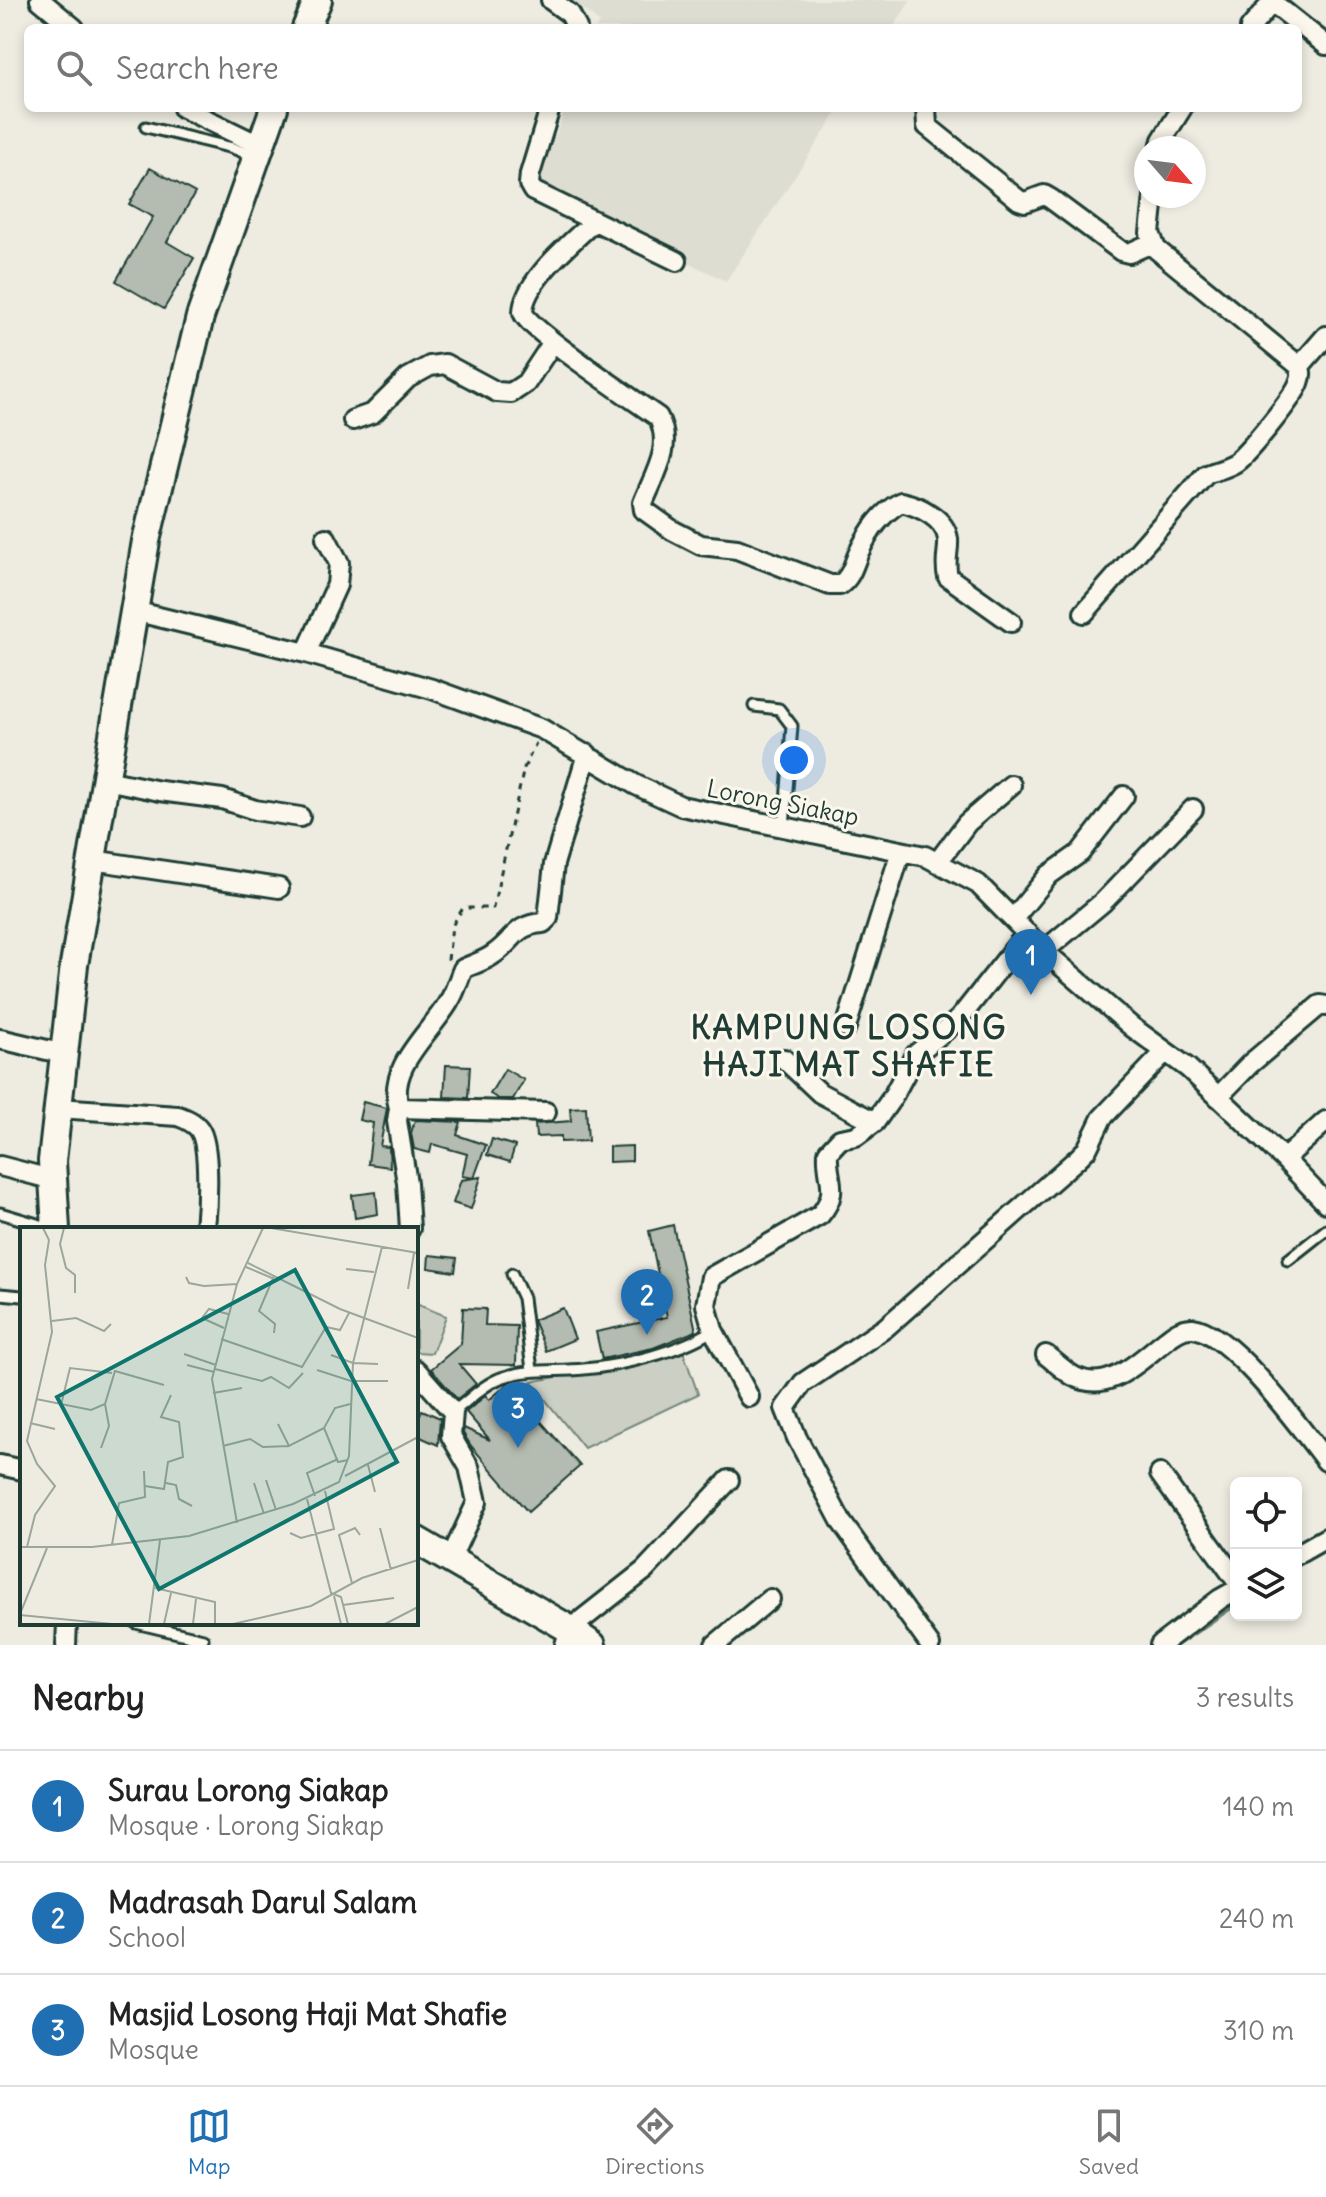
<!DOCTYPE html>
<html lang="en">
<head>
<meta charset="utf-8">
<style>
  body { margin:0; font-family:Delius,sans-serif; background:#f6f6f6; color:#222 }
  .controls { position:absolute; right:24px; bottom:24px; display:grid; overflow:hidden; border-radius:12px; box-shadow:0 4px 12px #0003 }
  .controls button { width:72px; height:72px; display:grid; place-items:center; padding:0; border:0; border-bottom:2px solid #e0e0e0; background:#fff; color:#222; font:40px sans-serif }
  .compass { position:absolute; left:1134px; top:136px; width:72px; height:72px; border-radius:50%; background:#fff; box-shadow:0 4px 12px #0003; rotate:118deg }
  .you { position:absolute; left:794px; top:760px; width:28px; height:28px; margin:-20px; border:6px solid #fff; border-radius:50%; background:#1a73e8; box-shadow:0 0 0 12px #1a73e833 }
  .badge { display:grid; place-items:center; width:52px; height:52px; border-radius:50%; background:#1f6fb2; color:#fff; font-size:26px; font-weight:700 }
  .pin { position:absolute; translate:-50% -66px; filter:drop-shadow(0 2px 4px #0008) }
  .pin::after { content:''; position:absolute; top:42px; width:28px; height:24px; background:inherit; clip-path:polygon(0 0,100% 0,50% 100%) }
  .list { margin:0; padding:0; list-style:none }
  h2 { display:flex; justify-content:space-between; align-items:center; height:104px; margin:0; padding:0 32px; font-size:34px }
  h2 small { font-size:26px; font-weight:400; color:#767676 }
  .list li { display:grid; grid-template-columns:52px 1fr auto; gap:24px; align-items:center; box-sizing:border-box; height:112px; padding:0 32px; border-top:2px solid #e0e0e0 }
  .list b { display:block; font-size:30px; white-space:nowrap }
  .list p { margin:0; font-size:26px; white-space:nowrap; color:#767676 }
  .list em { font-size:26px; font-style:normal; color:#767676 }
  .icon { flex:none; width:44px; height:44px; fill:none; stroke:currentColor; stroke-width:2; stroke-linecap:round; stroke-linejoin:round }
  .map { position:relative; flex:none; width:1326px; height:1645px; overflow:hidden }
  .search { position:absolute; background:#fff; box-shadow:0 4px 12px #0003; left:24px; right:24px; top:24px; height:88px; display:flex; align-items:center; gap:20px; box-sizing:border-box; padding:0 28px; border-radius:12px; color:#767676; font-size:30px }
  .sheet { height:440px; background:#fff }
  nav { display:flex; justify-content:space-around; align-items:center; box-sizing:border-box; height:112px; border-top:2px solid #e0e0e0; background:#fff; font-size:22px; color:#767676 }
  nav a { display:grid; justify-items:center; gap:4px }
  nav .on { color:#1f6fb2 }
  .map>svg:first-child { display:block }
</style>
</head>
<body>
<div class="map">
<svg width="1326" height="1645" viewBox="0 0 1326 1645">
  <rect width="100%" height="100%" fill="#eeece1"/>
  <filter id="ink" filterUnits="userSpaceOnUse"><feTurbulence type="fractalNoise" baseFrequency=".0125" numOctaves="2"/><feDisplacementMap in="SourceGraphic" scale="16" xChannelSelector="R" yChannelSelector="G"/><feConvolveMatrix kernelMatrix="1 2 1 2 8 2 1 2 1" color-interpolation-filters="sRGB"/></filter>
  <g filter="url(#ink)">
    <path fill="#ddddd2" d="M571,0H911L893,28H596L599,22Z
      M566,108H840L726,281L535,188Z"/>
    <path fill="#cbcfc4" stroke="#75867c" stroke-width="2" d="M416,1304L446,1316L432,1353L416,1352Z
      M683,1351L698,1394L584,1448L531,1382Z"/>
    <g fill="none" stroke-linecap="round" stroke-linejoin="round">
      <path stroke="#6c7d74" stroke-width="5" d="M1313,1556L1326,1549
        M1176,1645L1236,1604"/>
    </g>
    <path fill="#b4bbb0" stroke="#1f3d34" stroke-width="2" d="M150,168L195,193L167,242L194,258L164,309L116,281L153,217L129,204Z
      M446,1065L470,1066L468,1098L444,1097Z
      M505,1069L524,1080L513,1099H499L490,1094Z
      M363,1102L387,1108L380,1146L389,1147L390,1167L368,1164L373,1123L359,1120Z
      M586,1107L588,1141L561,1142V1136L536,1137L535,1124L571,1121L570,1108Z
      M415,1120L461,1122L457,1135L486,1145L474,1178L462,1176L467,1154L432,1144L430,1153L414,1149L411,1133Z
      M492,1139L515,1146L510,1162L487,1155Z
      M632,1146V1161L609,1162V1147Z
      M481,1177L471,1209L453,1203L461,1180Z
      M376,1192L378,1214L355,1218L352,1195Z
      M673,1225L696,1331L653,1348L602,1359L596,1332L667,1317L649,1231Z
      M429,1255L457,1258L455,1272L428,1268Z
      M463,1308L486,1309L485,1325L517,1326L516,1365L459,1364L476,1384L457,1399L431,1369L461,1344Z
      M563,1308L575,1339L546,1351L533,1320Z
      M508,1384L580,1466L528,1512L471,1446L463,1433L464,1428L490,1440L466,1412L486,1395L489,1400Z
      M422,1410L440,1418L438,1445L416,1435V1424Z"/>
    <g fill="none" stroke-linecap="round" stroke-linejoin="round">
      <g stroke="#1f3d34" stroke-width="15">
        <path id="lane" d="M146,127L233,148L255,157
          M754,706L779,709L792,726L784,827
          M0,1213L54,1229
          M1288,1260L1326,1230
          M512,1274L523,1298L532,1370
          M0,1294L22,1296
          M453,1412C468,1401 486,1382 504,1377C530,1368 556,1372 584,1369C622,1366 682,1351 713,1330
          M136,1623L203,1639"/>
      </g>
      <g stroke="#1f3d34" stroke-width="24">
        <path id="street" d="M40,0L74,28
          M551,0L570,14L577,28
          M1272,2L1326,45
          M1250,28L1274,0
          M183,108L259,145
          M550,108L530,174L529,184L533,191L677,261
          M926,108L927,126L1019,200L1025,202L1044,195L1051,199L1121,251L1129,253L1152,243
          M1160,148L1162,140L1182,108
          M594,221C573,242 524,280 523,312C523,326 640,404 658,417C674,446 654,475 643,503L644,510L672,530L701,545L737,549L830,585H840C852,576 853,565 859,552C869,531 881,513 901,502C919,506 945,518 948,539C949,552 944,561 948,577L1011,622
          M1299,367L1326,336
          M353,420L373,413L408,378L430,366L445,364L497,392L511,393L526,383L553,342
          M134,611L306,653L432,689L542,729L636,785L681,806L925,856L978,884L1044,951L1132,1027L1188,1068L1284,1159L1326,1203
          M1084,613L1206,474C1216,470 1227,468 1236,462C1248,453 1294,397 1299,383C1302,375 1302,371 1298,365L1156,249L1150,233L1154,196
          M306,653L337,585L339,563L326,538
          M106,780L160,791L222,799L255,810L300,817
          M92,860L279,888
          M937,863L967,823L1011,785
          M1013,919L1049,875L1080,853L1124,796
          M1044,951L1103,902L1193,809
          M846,1027L901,851
          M0,1039L64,1054
          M784,1059L820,1093L875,1122
          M1218,1097L1250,1064L1320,1005L1326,1006
          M58,1108L178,1116C186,1119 194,1122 199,1129C211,1145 207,1208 205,1229
          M399,1108C386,1065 432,1033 451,998C456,989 459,978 463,969C473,964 485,961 494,954C515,940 514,925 543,923L548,918L554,864L587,754
          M1284,1159L1326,1121
          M0,1166L54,1180
          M410,1229L407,1183L397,1121L399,1108L546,1112
          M1046,1355C1055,1362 1065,1372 1075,1377C1110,1394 1141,1359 1166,1340C1173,1334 1183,1327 1193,1328C1231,1332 1302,1430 1326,1461
          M416,1370L453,1412L451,1436L469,1467L477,1502L450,1560
          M749,1397L713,1330L706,1305L711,1277L820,1215C841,1190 826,1180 828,1152L840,1139L856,1136L875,1122L892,1098L915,1055L959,1019L1027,933
          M0,1465L22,1470
          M1160,1474L1236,1580
          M1296,1555L1326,1538
          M66,1645L67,1623
          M565,1645L570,1629L645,1570L729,1480
          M715,1645L770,1599
          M930,1645L842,1523L797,1438L785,1408L803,1383L885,1328L1077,1159L1087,1149L1102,1118L1165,1052
          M1160,1645L1220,1599L1236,1590"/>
      </g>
      <g stroke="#1f3d34" stroke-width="32">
        <path id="secondary" d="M306,28L318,0
          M56,1229L52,1161L74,965L146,541L200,317L274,108
          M416,1540L566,1627L592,1645"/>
      </g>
      <path stroke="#1f3d34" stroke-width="3" stroke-dasharray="6 6" stroke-linecap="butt" d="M448,960L452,926L463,908H493L524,768L536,743"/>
      <use href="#lane" stroke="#fbf7ec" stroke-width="9"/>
      <use href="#street" stroke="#fbf7ec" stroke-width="18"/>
      <use href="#secondary" stroke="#fbf7ec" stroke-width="26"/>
    </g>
  </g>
  <g text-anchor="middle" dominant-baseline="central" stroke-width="6" stroke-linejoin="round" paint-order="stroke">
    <g font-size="24" fill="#1f3d34" stroke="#fbf7ec">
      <text transform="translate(783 802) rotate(11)">Lorong Siakap</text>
    </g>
    <g font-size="32" font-weight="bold" letter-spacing="2" fill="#1f3d34" stroke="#fbf7ec">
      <text x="849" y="1027">KAMPUNG LOSONG<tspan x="849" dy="37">HAJI MAT SHAFIE</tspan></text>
    </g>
  </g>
  <g transform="translate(20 1227)">
    <rect width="398" height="398" fill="#eeece1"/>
    <path fill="none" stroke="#9ba69c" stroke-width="2" d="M44,1L40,17L46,41L55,48V66M251,1L398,26M228,36L320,82L398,111M226,40L252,51M326,42L354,45M166,50L169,56L184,59L217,57M388,62L394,26M32,94L56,91L84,104L91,97M204,101L182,91L189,82L208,87M254,106L255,97L239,84L254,49M201,112L282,140L306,100L320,103L329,86M164,127L196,138M311,128L333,136L358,137M167,138L194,145M195,142L242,154L251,150L269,161L283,146M297,143L331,154H368M193,166L222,161M16,172L71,183L85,177L95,144L144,158M41,178L50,141L92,146M10,196L35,202M258,197L269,219L304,201M203,219L230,212L243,220L269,219M81,221L89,199L85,177M328,233L318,235L304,201L315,181L330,177M348,238L355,265M325,249L398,210M246,253L256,283M146,256L156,258L159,272L172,279M234,256L244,287M125,259L144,262L148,235L163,230L159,195L141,190L151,168M295,269L287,246L318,232M287,272L311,366L321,370L328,397M217,296L192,152L217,57L243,1M360,301L371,343M270,306L281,311L314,302L305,264M92,318L99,276L125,270L124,244M0,320H72L169,309L273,277L319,255L329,229L333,136L362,20M7,320L15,288L35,259L17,237L7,214L32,105L25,38L29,13L23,1M332,356L319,308L335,301L340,308M135,361L195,375V397M314,369L321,397M323,378L374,371M0,387L27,321M0,388L92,397M129,397L140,313M144,397L151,366M173,397L176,372M213,397L291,379L342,351L398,333M365,397L398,380"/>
    <path fill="#0f766e" fill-opacity="0.15" stroke="#0f766e" stroke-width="4" d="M275,43L377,235L139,362L37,170Z"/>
    <rect width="398" height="398" fill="none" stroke="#1f3d34" stroke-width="4"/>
  </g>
</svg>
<div class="controls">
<button><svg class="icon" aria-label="locate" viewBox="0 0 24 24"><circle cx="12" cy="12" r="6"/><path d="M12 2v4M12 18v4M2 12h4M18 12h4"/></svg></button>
<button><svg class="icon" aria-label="layers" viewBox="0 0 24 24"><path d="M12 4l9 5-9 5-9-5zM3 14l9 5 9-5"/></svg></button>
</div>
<svg class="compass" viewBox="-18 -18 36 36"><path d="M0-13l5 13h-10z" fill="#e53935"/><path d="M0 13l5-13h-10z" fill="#767676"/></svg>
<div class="you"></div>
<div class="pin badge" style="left:1031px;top:995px">1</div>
<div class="pin badge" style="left:647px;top:1335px">2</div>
<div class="pin badge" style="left:518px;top:1448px">3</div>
<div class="search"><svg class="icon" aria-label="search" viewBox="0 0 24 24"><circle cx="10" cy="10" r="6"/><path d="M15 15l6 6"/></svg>Search here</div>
</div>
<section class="sheet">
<h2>Nearby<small>3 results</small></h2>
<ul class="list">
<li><span class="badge">1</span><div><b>Surau Lorong Siakap</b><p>Mosque · Lorong Siakap</p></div><em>140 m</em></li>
<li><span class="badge">2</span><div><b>Madrasah Darul Salam</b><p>School</p></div><em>240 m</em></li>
<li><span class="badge">3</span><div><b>Masjid Losong Haji Mat Shafie</b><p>Mosque</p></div><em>310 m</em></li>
</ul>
</section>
<nav>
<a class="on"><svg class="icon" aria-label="map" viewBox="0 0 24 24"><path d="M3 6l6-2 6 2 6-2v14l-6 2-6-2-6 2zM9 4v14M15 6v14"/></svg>Map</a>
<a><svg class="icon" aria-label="directions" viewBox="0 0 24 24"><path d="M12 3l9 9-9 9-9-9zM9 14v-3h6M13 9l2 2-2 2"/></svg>Directions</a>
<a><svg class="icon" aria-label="saved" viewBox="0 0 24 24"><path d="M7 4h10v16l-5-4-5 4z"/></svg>Saved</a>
</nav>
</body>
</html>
